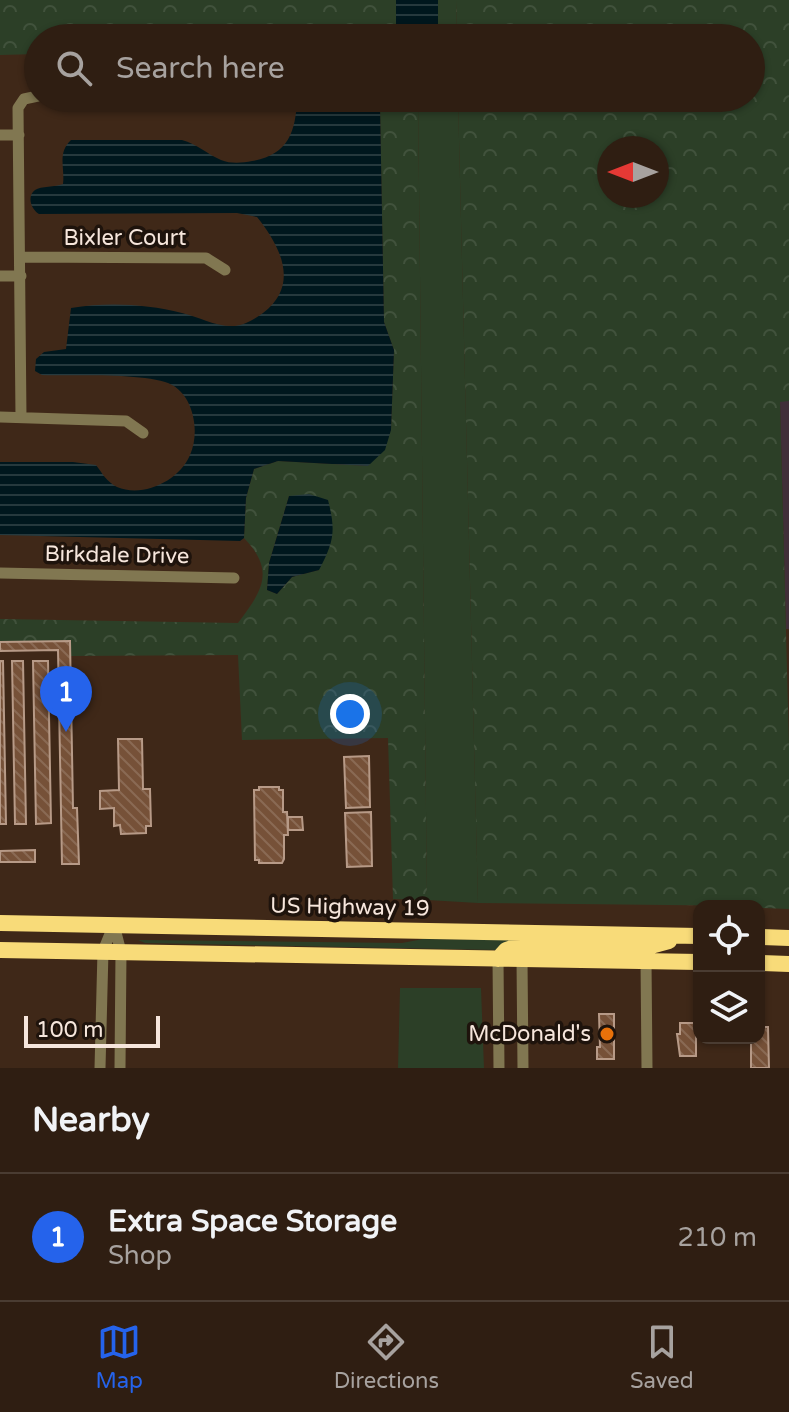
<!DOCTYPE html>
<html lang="en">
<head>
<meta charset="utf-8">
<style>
  body { margin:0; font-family:"Varela Round",sans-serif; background:#37271b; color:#f1f3f6 }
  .controls { position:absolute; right:24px; bottom:24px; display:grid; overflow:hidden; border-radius:16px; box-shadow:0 2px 6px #0004 }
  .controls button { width:72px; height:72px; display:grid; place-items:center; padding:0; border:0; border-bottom:2px solid #4a3c32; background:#2f1e12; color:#f1f3f6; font:40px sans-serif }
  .compass { position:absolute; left:597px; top:136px; width:72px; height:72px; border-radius:50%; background:#2f1e12; box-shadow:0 2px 6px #0004; rotate:270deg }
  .scale { position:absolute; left:24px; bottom:20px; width:136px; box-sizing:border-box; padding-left:8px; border:4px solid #f6e6dc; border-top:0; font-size:22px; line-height:28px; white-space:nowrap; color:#f6e6dc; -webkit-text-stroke:6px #1e130c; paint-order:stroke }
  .you { position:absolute; left:350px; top:714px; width:28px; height:28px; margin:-20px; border:6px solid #fff; border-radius:50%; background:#1a73e8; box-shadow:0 0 0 12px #1a73e833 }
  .badge { display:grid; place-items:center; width:52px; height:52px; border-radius:50%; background:#2563eb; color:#fff; font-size:26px; font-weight:700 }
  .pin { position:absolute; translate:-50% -66px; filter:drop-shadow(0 2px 4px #0008) }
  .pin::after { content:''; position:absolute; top:42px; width:28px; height:24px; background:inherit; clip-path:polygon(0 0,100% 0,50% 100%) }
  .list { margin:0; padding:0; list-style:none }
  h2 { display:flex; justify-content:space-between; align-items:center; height:104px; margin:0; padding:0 32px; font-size:34px }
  h2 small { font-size:26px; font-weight:400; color:#a7a29f }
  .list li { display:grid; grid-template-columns:52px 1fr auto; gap:24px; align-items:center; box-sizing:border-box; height:128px; padding:0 32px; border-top:2px solid #4a3c32 }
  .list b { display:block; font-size:30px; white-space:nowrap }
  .list p { margin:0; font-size:26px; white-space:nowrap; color:#a7a29f }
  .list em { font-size:26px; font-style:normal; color:#a7a29f }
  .icon { flex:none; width:44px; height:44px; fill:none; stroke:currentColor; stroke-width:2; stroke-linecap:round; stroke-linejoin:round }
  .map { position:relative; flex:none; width:789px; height:1068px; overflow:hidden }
  .search { position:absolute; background:#2f1e12; box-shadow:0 2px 6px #0004; left:24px; right:24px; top:24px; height:88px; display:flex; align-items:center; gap:20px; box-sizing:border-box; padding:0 28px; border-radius:44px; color:#a7a29f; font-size:30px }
  .sheet { height:232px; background:#2f1e12 }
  nav { display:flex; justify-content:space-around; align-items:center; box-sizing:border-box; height:112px; border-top:2px solid #4a3c32; background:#2f1e12; font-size:22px; color:#a7a29f }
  nav a { display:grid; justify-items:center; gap:4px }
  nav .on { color:#2563eb }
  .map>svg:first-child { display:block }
</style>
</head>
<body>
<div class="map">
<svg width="789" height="1068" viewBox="0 0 789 1068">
  <defs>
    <pattern id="forest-crowns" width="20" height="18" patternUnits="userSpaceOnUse" patternTransform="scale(2)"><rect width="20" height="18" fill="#2c3f27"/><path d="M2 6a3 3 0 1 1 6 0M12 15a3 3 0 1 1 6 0" fill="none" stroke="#41523c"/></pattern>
    <pattern id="water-rules" width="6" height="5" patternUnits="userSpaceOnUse" patternTransform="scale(2)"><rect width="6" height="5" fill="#00171d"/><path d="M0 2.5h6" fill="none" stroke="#26393d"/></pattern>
    <pattern id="building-back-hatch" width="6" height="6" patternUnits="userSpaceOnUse" patternTransform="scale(2)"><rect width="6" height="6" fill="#765138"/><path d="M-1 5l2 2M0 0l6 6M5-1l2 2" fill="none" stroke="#8a6a54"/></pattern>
  </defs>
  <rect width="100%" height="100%" fill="#3f2818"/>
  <path fill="#412f39" d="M780,401H789V629H786Z"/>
  <path fill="#2c3f27" d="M438,0H456L457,38H438Z
    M418,98H458L478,903L427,900Z
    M423,939L515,940L499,950L145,943L138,940L402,943Z
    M400,988H481L484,1068H398Z"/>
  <path fill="url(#forest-crowns)" fill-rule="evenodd" d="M0,0H396V38H38V54L0,55Z
    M456,0H789V401L780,402L789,746V909L759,908V906L478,903L458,98H751V38H457ZM657,148V196H609V148Z
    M385,98H418L427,900L393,899L388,738L242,740L238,655L70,656V641L0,642V619L238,623C262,591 276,571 244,538L246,498L254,469L278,461L368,466L391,430L394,350L384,322L380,105ZM289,496L319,570L292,577L277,594L267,590L269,563Z"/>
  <path fill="url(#water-rules)" d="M396,0H438V38H396Z
    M297,98H385L380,105L384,322L394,350L391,430L385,450L368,466L278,461L254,469L246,498L244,538L240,541L0,535V462H73L96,465C102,473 107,482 117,487C143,498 179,481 190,455C201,431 193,390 165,382C134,373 76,376 42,375L35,371L36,359L44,352L66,349L71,308C108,302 146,304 182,313C200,317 215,327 235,326C244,325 255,319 263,313C300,285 281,247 257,217L237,213L39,214C32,210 26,197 35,190C41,186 55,187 63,184C65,167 57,153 71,140H182C197,144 207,154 221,160C231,164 242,163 252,161C288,155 296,132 297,98Z
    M309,494L328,500C336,531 334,542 319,570L292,577L277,594L267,590L269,563L289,496Z"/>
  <path fill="url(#building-back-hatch)" stroke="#b79a87" stroke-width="2" d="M70,641L73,808H77L79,864H62L58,650L0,651V642Z
    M0,661H3L6,824H0Z
    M12,661H23L26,824H15Z
    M33,661H48L51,823L36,824Z
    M118,739H142L143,789H150L151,826H146V833L121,834L120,825L114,826V808L100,809V791L119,790Z
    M369,756L370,807L346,808L344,757Z
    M259,787H279V790H283V812H287L288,835H284V859L282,863H259V860H255L254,790H259Z
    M371,812L372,866L347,867L345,813Z
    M288,817H302L303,830H288Z
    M35,850V862H0V851Z
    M599,1014H614V1059H597V1047H600Z
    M680,1023H696V1056H680L677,1034H680Z
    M759,1027H768L769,1068H751V1038H759Z"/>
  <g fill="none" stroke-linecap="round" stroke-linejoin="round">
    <path stroke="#817751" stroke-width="11" d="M232,98L243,104
      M0,135H19
      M21,257L206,258L225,270
      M0,276H21
      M0,417L126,421L143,433
      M21,417L18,108L24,99L38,96
      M0,573L234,578
      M114,925L121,952L120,1068
      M498,959L499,1068
      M522,959L523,1068
      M646,961L647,1068
      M100,1068L103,951L114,924"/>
    <path stroke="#f8db79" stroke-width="16" d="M0,923L699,936
      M759,937L789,938
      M0,950L699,962
      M498,959L506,950L521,945L647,947L669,941
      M759,963L789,964"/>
  </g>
  <circle fill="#e8710a" stroke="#1e130c" stroke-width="3" cx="607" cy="1034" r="8"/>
  <g text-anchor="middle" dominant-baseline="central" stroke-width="7" stroke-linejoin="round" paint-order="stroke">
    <g font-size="22" fill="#f6e6dc" stroke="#1e130c">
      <text x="125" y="238">Bixler Court</text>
      <text transform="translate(117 555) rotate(1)">Birkdale Drive</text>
      <text transform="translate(350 907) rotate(1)">US Highway 19</text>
    </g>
    <g font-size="22" fill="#f6e6dc" stroke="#1e130c" text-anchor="end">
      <text x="591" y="1034">McDonald's</text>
    </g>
  </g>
</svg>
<div class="controls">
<button><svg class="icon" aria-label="locate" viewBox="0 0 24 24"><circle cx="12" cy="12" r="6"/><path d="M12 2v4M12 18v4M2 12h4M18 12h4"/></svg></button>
<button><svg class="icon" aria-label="layers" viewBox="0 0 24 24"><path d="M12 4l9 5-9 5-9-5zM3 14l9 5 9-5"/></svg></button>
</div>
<svg class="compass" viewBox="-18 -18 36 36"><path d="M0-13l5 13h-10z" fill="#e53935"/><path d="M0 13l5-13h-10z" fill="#a7a29f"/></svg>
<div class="scale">100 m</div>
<div class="you"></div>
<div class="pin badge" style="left:66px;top:732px">1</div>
<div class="search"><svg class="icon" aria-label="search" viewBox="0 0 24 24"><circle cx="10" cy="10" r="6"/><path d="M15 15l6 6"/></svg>Search here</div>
</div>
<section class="sheet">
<h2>Nearby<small></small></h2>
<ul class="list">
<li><span class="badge">1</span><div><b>Extra Space Storage</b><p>Shop</p></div><em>210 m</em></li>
</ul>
</section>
<nav>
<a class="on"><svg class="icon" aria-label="map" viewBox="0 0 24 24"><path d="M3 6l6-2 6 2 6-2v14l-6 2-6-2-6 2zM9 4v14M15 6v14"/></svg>Map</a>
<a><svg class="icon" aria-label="directions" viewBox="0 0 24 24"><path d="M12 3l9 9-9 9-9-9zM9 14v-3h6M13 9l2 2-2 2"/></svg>Directions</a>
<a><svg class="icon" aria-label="saved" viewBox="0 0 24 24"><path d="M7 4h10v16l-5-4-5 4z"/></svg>Saved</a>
</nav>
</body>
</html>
